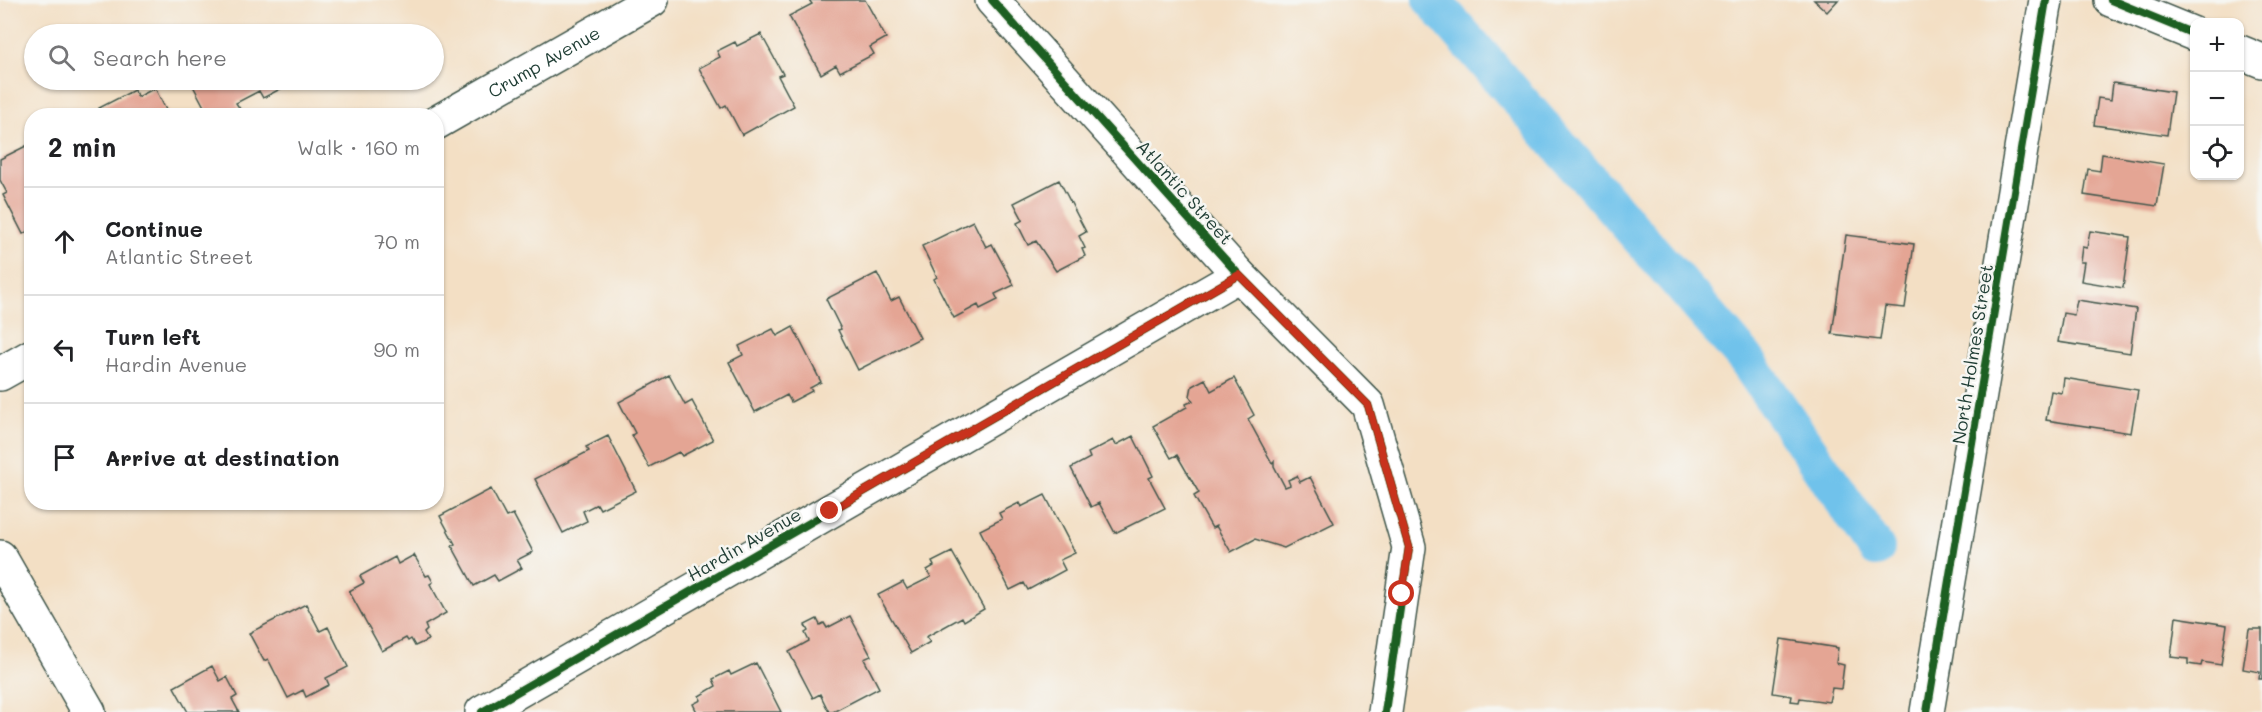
<!DOCTYPE html>
<html lang="en">
<head>
<meta charset="utf-8">
<style>
  body { margin:0; font-family:Mali,sans-serif; background:#f2f2f2; color:#202124 }
  .controls { position:absolute; right:18px; top:18px; display:grid; overflow:hidden; border-radius:12px; box-shadow:0 2px 4px #0004 }
  .controls button { width:54px; height:54px; display:grid; place-items:center; padding:0; border:0; border-bottom:2px solid #e0e0e0; background:#fff; color:#202124; font:30px sans-serif }
  .stop { position:absolute; width:18px; height:18px; margin:-14px; border:4px solid #c8321e; border-radius:50%; background:#fff }
  .stop.end { background:#c8321e; border-color:#fff; box-shadow:0 2px 6px #0008 }
  .list { margin:0; padding:0; list-style:none }
  h2 { display:flex; justify-content:space-between; align-items:center; height:78px; margin:0; padding:0 24px; font-size:26px }
  h2 small { font-size:20px; font-weight:400; color:#757577 }
  .list li { display:grid; grid-template-columns:39px 1fr auto; gap:18px; align-items:center; box-sizing:border-box; height:108px; padding:0 24px; border-top:2px solid #e0e0e0 }
  .list b { display:block; font-size:22px; white-space:nowrap }
  .list p { margin:0; font-size:20px; white-space:nowrap; color:#757577 }
  .list em { font-size:20px; font-style:normal; color:#757577 }
  .icon { flex:none; width:33px; height:33px; fill:none; stroke:currentColor; stroke-width:2; stroke-linecap:round; stroke-linejoin:round }
  .map { position:relative; flex:none; width:2262px; height:712px; overflow:hidden }
  .search { position:absolute; background:#fff; box-shadow:0 2px 4px #0004; left:24px; top:24px; width:420px; height:66px; display:flex; align-items:center; gap:15px; box-sizing:border-box; padding:0 21px; border-radius:33px; color:#757577; font-size:22px }
  .panel { position:absolute; background:#fff; box-shadow:0 2px 4px #0004; left:24px; top:108px; width:420px; height:402px; border-radius:24px }
  .map>svg:first-child { display:block }
</style>
</head>
<body>
<div class="map">
<svg width="2262" height="712" viewBox="0 0 2262 712">
  <rect width="100%" height="100%" fill="#f6f6f2"/>
  <filter id="ink" filterUnits="userSpaceOnUse"><feTurbulence type="fractalNoise" baseFrequency=".0167" numOctaves="2"/><feDisplacementMap in="SourceGraphic" scale="12" xChannelSelector="R" yChannelSelector="G"/><feConvolveMatrix kernelMatrix="1 2 1 2 8 2 1 2 1" color-interpolation-filters="sRGB"/></filter>
  <filter id="wash" filterUnits="userSpaceOnUse"><feTurbulence type="fractalNoise" baseFrequency=".008" numOctaves="4" result="noise"/><feDisplacementMap in="SourceGraphic" scale="24" xChannelSelector="R" yChannelSelector="G"/><feGaussianBlur stdDeviation="1.35" result="paint"/><feColorMatrix in="noise" values="0 0 0 0 0 0 0 0 0 0 0 0 0 0 0 0 0 1.4 0 .05"/><feComposite in="paint" operator="in"/></filter>
  <g filter="url(#wash)">
    <rect width="100%" height="100%" fill="#f3dfc4"/>
    <g fill="none" stroke-linecap="round" stroke-linejoin="round">
      <path stroke="#6fc2eb" stroke-width="38" d="M1432,0L1745,358L1876,548"/>
    </g>
    <g id="blocks">
      <path fill="#e4a594" d="M809,0H865L886,38L870,47L874,54L840,72L836,65L821,74L789,16L812,4Z
        M1814,0H1838L1827,12Z
        M761,34L783,74L778,76L794,106L742,135L726,105L721,108L699,68L720,57L717,51L735,42L737,46Z
        M190,80H285L288,85L263,98L259,91L236,103L240,109L226,116H209Z
        M2113,83L2173,92L2167,135L2094,125L2098,98L2111,100Z
        M155,88L169,116H103L99,108L134,90L138,97Z
        M32,143V229L23,234L3,195L7,193L0,180V159Z
        M2102,154L2164,164L2157,206L2084,195L2088,169L2100,171Z
        M1059,180L1086,232L1079,236L1085,248L1082,249L1085,256L1056,271L1036,241L1028,245L1017,223L1023,220L1014,203Z
        M973,221L986,247L992,244L1014,285L995,294L998,300L980,309L978,305L954,318L934,279L937,277L922,246Z
        M2090,231L2130,237L2123,288L2081,281L2084,262H2080L2082,247L2087,248Z
        M1846,235L1914,244L1905,308L1885,306L1880,340L1832,334Z
        M877,273L891,301L899,297L920,338L858,370L838,330L841,329L826,299Z
        M2077,300L2136,309L2130,353L2058,342L2063,313L2074,315Z
        M793,327L821,382L810,388L812,391L791,402L787,395L755,412L729,362L743,355L739,346L773,329L777,336Z
        M669,375L685,405L692,401L713,440L682,456L679,452L649,467L632,435L635,433L619,402Z
        M1234,378L1254,415L1248,419L1272,463L1274,461V466L1285,487L1290,485L1288,480L1297,476L1300,482L1310,477L1334,523L1284,548L1255,539L1231,552L1216,526L1212,528L1194,496L1199,493L1177,455L1171,458L1153,426L1187,407L1186,404L1193,401L1190,396L1192,386L1205,379L1211,391Z
        M2064,378L2138,390L2131,433L2046,420L2051,391L2062,393Z
        M608,436L636,491L600,509L597,504L583,511L587,521L563,533L535,479L589,451L586,447Z
        M1133,436L1153,476L1149,478L1165,508L1115,533L1099,503L1091,507L1071,468L1090,458L1088,453L1113,440L1116,445Z
        M491,489L506,517L513,514L533,552L517,560L522,568L498,581L494,575L474,586L452,546L455,544L440,516Z
        M1045,495L1075,553L1060,560L1065,570L1028,590L1024,583L1010,590L980,530L1002,519L999,513L1019,503L1021,507Z
        M952,552L984,609L964,621L962,617L926,637L930,642L911,653L878,595L903,582L907,589L931,577L927,570L934,566L932,562Z
        M414,555L426,576L429,575L433,582L430,584L446,613L425,625L427,630L424,633L428,640L415,646L411,639L408,641L406,638L382,651L349,591L364,583L360,576L395,557L398,564Z
        M306,604L320,631L328,627L348,667L326,678L329,685L306,697L303,690L288,698L268,659L264,661L249,633Z
        M850,616L871,656L864,659L879,688L833,712H829L820,694L813,698L789,652L809,641L805,633L808,631L805,625L817,619L820,625L824,623L827,628Z
        M2176,617L2227,625L2221,665L2202,662L2201,666L2188,664V659L2171,657Z
        M2249,629H2262V679H2259L2260,672L2243,669Z
        M1781,639L1838,648L1836,663L1844,665L1841,689L1832,688L1829,702L1800,698L1799,702L1791,701L1792,696L1773,693Z
        M756,663L781,712H697L693,704L701,700L699,696L716,686L713,679L729,671L731,675Z
        M212,666L220,681L227,677L237,696L232,699L239,712H188L174,687Z"/>
    </g>
  </g>
  <g filter="url(#ink)">
    <use href="#blocks" fill-opacity="0" stroke="#3f554a" stroke-width="1.5"/>
    <g fill="none" stroke-linecap="round" stroke-linejoin="round">
      <g stroke="#3f554a" stroke-width="36">
        <g id="street">
          <path d="M992,0L1239,275L1368,405L1409,547L1385,712"/>
          <path id="s1" d="M436,123L652,0"/>
          <path d="M0,374L32,356"/>
          <path d="M0,557L89,712"/>
          <path d="M482,712L1239,275"/>
        </g>
      </g>
      <g stroke="#3f554a" stroke-width="36">
        <path id="secondary" d="M2111,0L2194,34
          M2240,52L2262,61
          M1927,712L2046,0"/>
      </g>
      <use href="#street" stroke="#fff" stroke-width="33"/>
      <use href="#secondary" stroke="#fff" stroke-width="33"/>
      <g stroke="#f6f6f2" stroke-width="11">
        <path id="cycleway" d="M992,0L1239,275L1368,405L1409,547L1385,712
          M2111,0L2194,34
          M482,712L1239,275
          M1927,712L2046,0"/>
      </g>
      <use href="#cycleway" stroke="#1b5e20" stroke-width="8"/>
    </g>
  </g>
  <g fill="none" stroke-linecap="round" stroke-linejoin="round" filter="url(#ink)">
    <path stroke="#c8321e" stroke-width="8" d="M830,511L1239,275L1368,405L1409,547L1402,594"/>
  </g>
  <g text-anchor="middle" dominant-baseline="central" stroke-width="5" stroke-linejoin="round" paint-order="stroke">
    <g font-size="18" fill="#1f3d34" stroke="#f6f6f2">
      <text stroke="none"><textPath href="#s1" startOffset="124">Crump Avenue</textPath></text>
      <text transform="translate(1185 192) rotate(48)">Atlantic Street</text>
      <text transform="translate(1972 354) rotate(-81)">North Holmes Street</text>
      <text transform="translate(744 544) rotate(-30)">Hardin Avenue</text>
    </g>
  </g>
</svg>
<div class="controls">
<button>+</button>
<button>−</button>
<button><svg class="icon" aria-label="locate" viewBox="0 0 24 24"><circle cx="12" cy="12" r="6"/><path d="M12 2v4M12 18v4M2 12h4M18 12h4"/></svg></button>
</div>
<div class="stop" style="left:1402px;top:594px"></div>
<div class="stop end" style="left:830px;top:511px"></div>
<div class="search"><svg class="icon" aria-label="search" viewBox="0 0 24 24"><circle cx="10" cy="10" r="6"/><path d="M15 15l6 6"/></svg>Search here</div>
<section class="panel">
<h2>2 min<small>Walk · 160 m</small></h2>
<ul class="list">
<li><svg class="icon" aria-label="ahead" viewBox="0 0 24 24"><path d="M12 20V5M6 11l6-6 6 6"/></svg><div><b>Continue</b><p>Atlantic Street</p></div><em>70 m</em></li>
<li><svg class="icon" aria-label="left" viewBox="0 0 24 24"><path d="M17 20v-9H6M10 6l-5 5 5 5"/></svg><div><b>Turn left</b><p>Hardin Avenue</p></div><em>90 m</em></li>
<li><svg class="icon" aria-label="arrive" viewBox="0 0 24 24"><path d="M6 21V4h12l-3 4 3 4H6"/></svg><div><b>Arrive at destination</b></div></li>
</ul>
</section>
</div>
</body>
</html>
